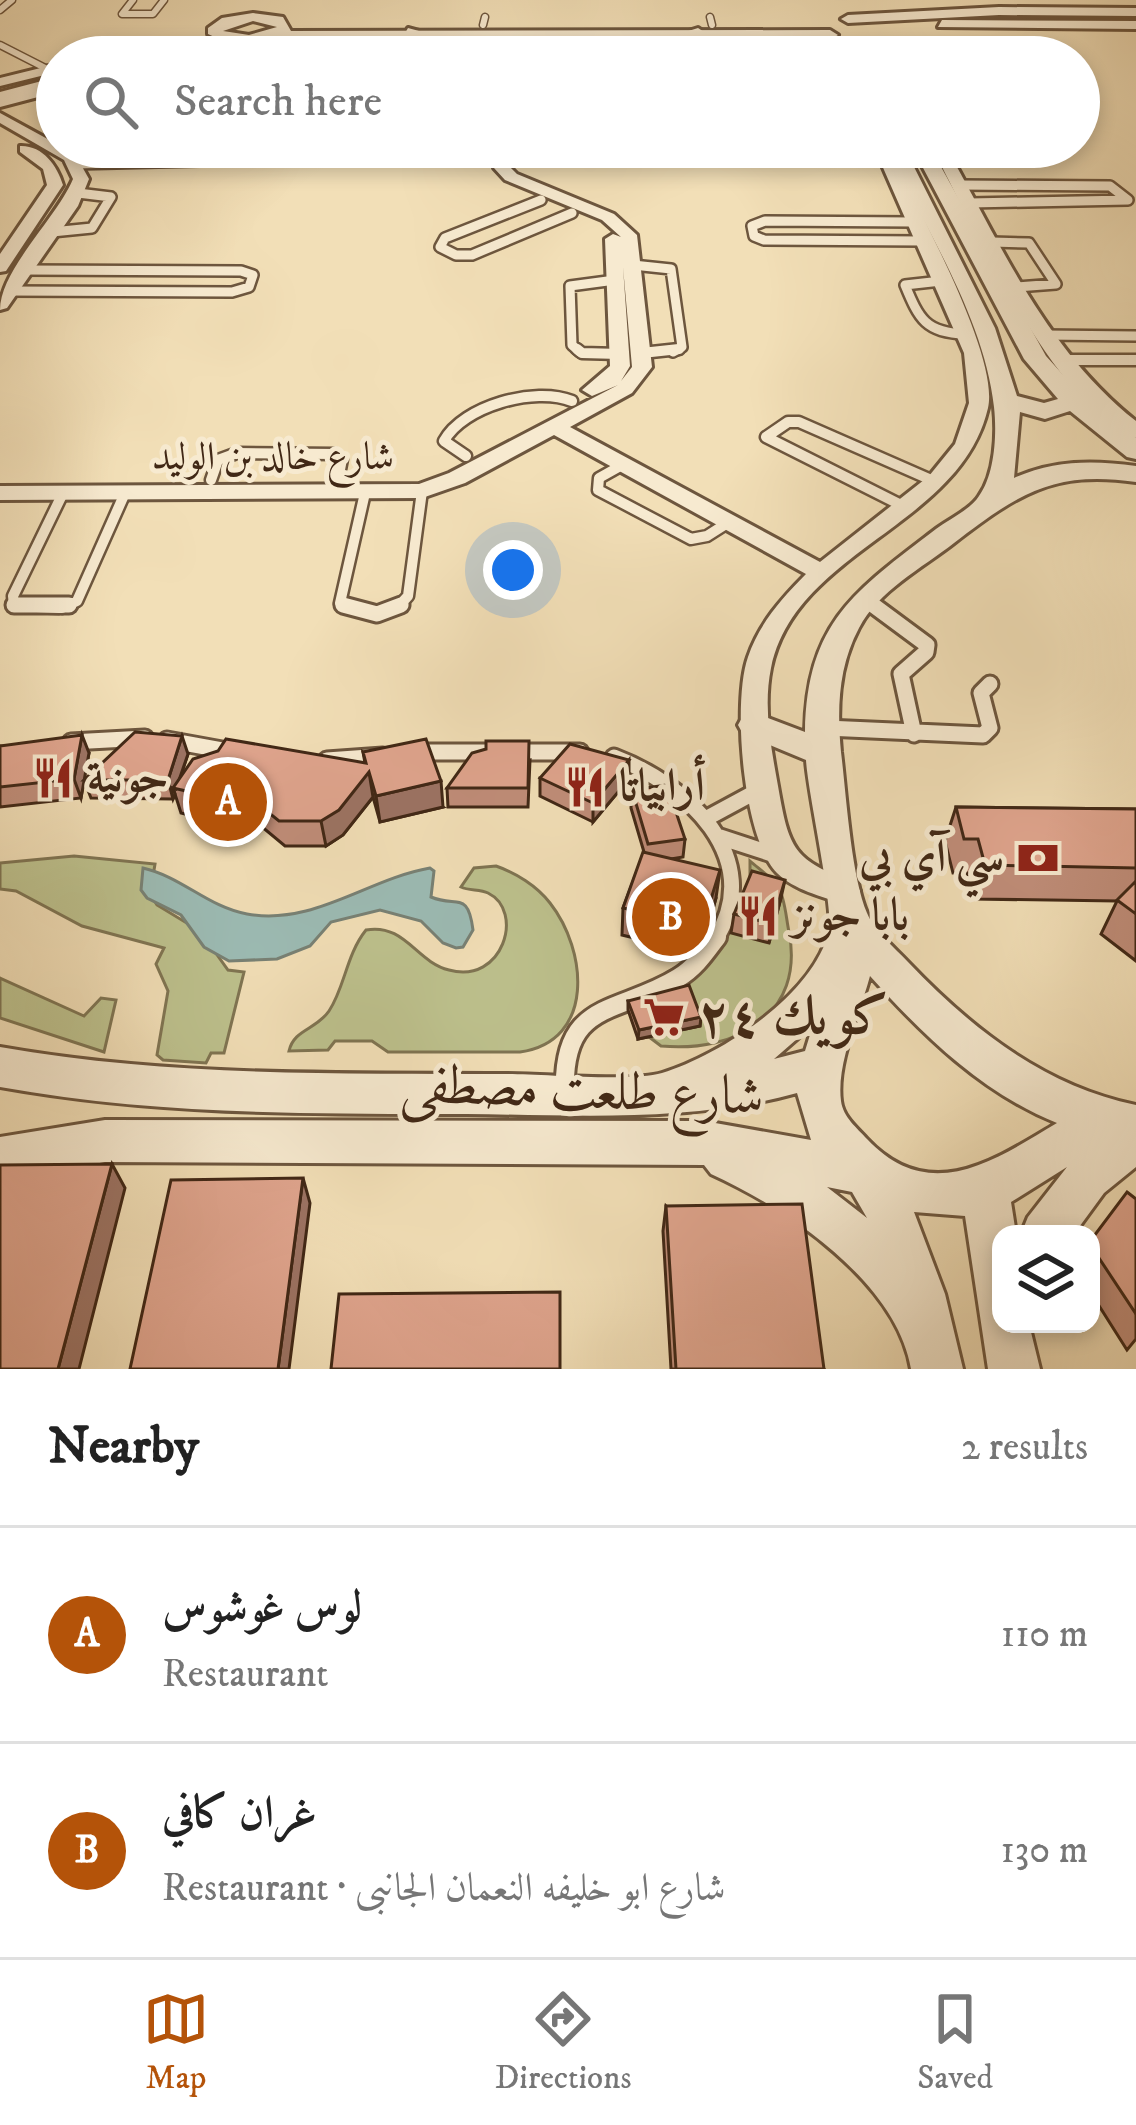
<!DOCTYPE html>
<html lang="en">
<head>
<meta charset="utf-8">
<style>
  body { margin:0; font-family:"IM FELL DW Pica",Amiri,serif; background:#f2f2f2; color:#222 }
  .controls { position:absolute; right:36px; bottom:36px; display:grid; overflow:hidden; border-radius:24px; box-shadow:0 6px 18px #0003 }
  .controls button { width:108px; height:108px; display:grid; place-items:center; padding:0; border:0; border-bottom:3px solid #e0e0e0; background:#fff; color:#222; font:60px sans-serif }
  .you { position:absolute; left:513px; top:570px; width:42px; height:42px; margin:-30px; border:9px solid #fff; border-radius:50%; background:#1a73e8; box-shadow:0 0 0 18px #1a73e833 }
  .badge { display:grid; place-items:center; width:78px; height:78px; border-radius:50%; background:#b45309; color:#fff; font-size:39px; font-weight:700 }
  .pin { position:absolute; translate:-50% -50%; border:6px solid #fff; box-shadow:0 3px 12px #0006 }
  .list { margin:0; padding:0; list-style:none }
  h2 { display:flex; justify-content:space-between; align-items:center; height:156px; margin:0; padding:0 48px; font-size:51px }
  h2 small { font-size:39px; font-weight:400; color:#767676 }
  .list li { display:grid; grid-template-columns:78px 1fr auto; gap:36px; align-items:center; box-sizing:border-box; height:216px; padding:0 48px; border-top:3px solid #e0e0e0 }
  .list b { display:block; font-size:45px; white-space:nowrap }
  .list p { margin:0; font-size:39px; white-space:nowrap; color:#767676 }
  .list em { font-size:39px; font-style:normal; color:#767676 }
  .icon { flex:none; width:66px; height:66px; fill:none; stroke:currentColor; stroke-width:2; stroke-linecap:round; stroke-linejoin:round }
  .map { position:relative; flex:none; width:1136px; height:1369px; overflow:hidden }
  .search { position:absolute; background:#fff; box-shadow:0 6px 18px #0003; left:36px; right:36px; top:36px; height:132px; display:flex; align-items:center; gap:30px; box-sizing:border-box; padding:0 42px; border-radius:66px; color:#767676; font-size:45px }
  .sheet { height:588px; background:#fff }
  nav { display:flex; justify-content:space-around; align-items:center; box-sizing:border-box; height:168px; border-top:3px solid #e0e0e0; background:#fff; font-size:33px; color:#767676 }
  nav a { display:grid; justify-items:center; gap:6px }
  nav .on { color:#b45309 }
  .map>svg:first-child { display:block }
</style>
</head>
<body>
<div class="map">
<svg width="1136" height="1369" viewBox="0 0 1136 1369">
  <rect width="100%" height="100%" fill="#f2dfb7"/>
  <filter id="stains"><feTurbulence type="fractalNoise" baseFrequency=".00167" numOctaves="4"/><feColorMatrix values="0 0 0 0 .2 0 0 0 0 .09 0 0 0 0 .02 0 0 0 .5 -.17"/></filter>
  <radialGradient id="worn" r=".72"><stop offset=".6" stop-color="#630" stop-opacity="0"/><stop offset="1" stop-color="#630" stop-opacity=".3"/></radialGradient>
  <path fill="#bdc18d" stroke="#7f7452" stroke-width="3" d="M74,856L155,864L150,894L157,905L200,931L228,970L244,972L224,1053H211L206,1063L163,1060L157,1055L168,991L156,964L164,948L82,926L16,891L0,889V863Z
    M750,861C759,869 771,877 778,887C785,897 786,918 789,932C805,1014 737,1053 661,1046L645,1034L682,1014L668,972L701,954L717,925L750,931Z
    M496,866C516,873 537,886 550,903C587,950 596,1041 520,1052H388L372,1041H335L328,1050L289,1051C294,1029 316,1030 329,1011C345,987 346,955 366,930C405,923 416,962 449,970C503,985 525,911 488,893C480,889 469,891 461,887L474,868Z
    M0,978L84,1016L101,998L116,1000L104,1052L0,1018Z"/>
  <path fill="#9cbcb5" stroke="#788175" stroke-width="3" d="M143,868C182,877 208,907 247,914C314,926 367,879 430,868L434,871L431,897C457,908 468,890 473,930L463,947L456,948L443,943L421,921L380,910L331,922L310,946L277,959L229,961L204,947L181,915L147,898L141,890Z"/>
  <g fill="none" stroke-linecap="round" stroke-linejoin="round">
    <g stroke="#6d563e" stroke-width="9">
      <path id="service-far4" d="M133,0L122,14H153L164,0
        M0,10L12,0
        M710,17L712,25
        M483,25L485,17
        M0,45L49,70
        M146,147H206L221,152L216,154"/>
    </g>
    <g stroke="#6d563e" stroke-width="14">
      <path id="service-far3" d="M75,164L200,161L218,151
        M960,185L1110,186L1128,200L970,203
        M541,200L445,238L440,247L456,255H472L572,213
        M914,222L765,221L752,226L754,236L764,240L923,241
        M52,232L92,228L111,197L78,193
        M992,242L1029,243L1056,284L1017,287
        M633,265L671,269L682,347L673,352
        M941,281L905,285C919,319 926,333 965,334
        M9,291L232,292L249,287L253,275L241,271L24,270
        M1044,335L1136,336
        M580,352L572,345L570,286L615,280"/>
    </g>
    <g stroke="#6d563e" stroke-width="15">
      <path id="service-far2" d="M577,349L582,353L620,354
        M642,353L679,349
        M1059,360H1136
        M466,456L444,441C463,406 535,386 572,401
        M624,464L599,478L598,490L691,539L707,536L729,522
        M211,480L218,460L237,453L335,454L342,459L338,480
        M905,507L766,437L788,422H799L936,482
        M865,599L877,608
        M59,608L14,606L13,596L63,493
        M62,608L77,601L125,493
        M347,608L340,603L365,493
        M397,608L408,596L422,491"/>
    </g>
    <g stroke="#6d563e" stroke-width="21">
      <path id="service-far1" d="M14,605H69
        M343,605L377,614L401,605
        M873,605L927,645L926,652L901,674L914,734
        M826,728L983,735L990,728L981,693L990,684
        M167,740L233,752
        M71,742L145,738
        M417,752H580
        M614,757C686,784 767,857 715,940
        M327,760L383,756
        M709,817L759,790
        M720,837L778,856"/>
    </g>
    <g stroke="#6d563e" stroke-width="24">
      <path id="service" d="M565,1094C561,999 618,1015 678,978C695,968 705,953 717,937"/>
    </g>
    <g stroke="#6d563e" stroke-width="6">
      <path id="minor" d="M942,20L1136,21V29L938,27Z
        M408,28L430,34H679L698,28L704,32L680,42H429L404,35Z
        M57,64V72L0,86V78Z
        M57,84V92L0,107V99Z
        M0,113L75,154L89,179L78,206L7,308L0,310C0,270 56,219 73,179L64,160L0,123Z
        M20,146C42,145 57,165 63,185L6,271L0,272V254L47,185L43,169L20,152Z
        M495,147H509L510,167L517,174L614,214L637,235L652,367L632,393L570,427L820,562L929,476L955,444L969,403L964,353L874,147H888C914,202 1000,355 988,408C960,527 796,549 771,668C763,707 771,747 778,786C789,849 793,861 855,882L860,891L855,900L844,904C821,896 794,890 777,873C743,839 732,702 748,657C759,624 782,598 806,574L554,435L465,483L422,498L0,500V486L419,484L449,473L618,385L592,396L582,390L610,366L605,239L613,234L621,237L602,220L505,180L494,168ZM623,267L632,367L621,381L630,366Z
        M932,147H946C1001,245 1046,350 1136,421V438C1058,413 969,219 932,147Z"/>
    </g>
    <g stroke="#6d563e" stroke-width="6">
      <path id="tertiary" d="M999,7L1136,8V16L999,15L848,23L841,19L848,15Z
        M253,13L283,17L291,31L830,30L838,35L830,40C672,39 513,34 355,37C285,38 217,57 147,57L221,40L208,34V28L222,18ZM253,21L277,27L249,35L223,31Z
        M847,46L882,52L874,57L841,54L839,51Z
        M57,77V87L0,102V92Z
        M886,147H904L995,328L1017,396L1044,403L1058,399L1024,359L912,147H930L1046,356L1083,397L1136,438V459L1127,457L1070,411L1045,419L1020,412L1014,478C1054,460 1093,460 1136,466V482C1053,470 1018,494 954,543C922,568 878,591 859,628C838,667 837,710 841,752C846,792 851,876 867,913C874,931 895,948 908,962C972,1029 1044,1086 1136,1105V1167L1104,1193L1074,1234H1021L1028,1217L1067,1167L1011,1202L1016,1234H1001V1324H1029L1040,1369H988L965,1216L914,1212L945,1294L963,1369H911C897,1283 788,1209 711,1174L704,1165L105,1162L0,1181V1137L105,1120L704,1121L811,1140L797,1093C690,1123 577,1115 467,1114C310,1114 155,1115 0,1087V1047C169,1077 337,1073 507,1074C542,1074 633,1082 662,1073C720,1055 813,996 829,931C834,908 808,794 806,760L743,734L738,725L743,716L755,713L805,732C807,622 855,591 936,529C948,520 971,509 979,496C995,474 997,434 994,407C984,317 925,228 886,147ZM870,976C923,1035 982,1093 1057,1123C995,1160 930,1206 867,1139C857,1128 843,1117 841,1101C836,1062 860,1014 870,976ZM813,1025L805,1051L774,1059ZM827,1187L852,1192L867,1218Z"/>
    </g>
    <use href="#service-far4" stroke="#f7ead0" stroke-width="6"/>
    <use href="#service-far3" stroke="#f7ead0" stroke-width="9"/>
    <use href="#service-far2" stroke="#f7ead0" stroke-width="10"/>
    <use href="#service-far1" stroke="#f7ead0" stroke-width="15"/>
    <use href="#service" stroke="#f7ead0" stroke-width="18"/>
    <use href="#minor" fill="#f7ead0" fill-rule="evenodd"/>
    <use href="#tertiary" fill="#f7ead0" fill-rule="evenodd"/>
  </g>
  <path fill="#c08d79" stroke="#412816" stroke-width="3" d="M0,746L89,753L84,779L188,754L180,778L365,763L363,752L443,807L380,822L373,797L343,835L326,846H285L255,821L249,830L181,813L175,794L173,799L91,798L84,780L81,798L0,807Z
    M530,760L528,807H448L447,788Z
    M540,778L629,779L593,822L540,796Z
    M632,790L685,839L683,857L671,859L716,898L708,927L695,940L685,938L659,944L622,935L623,908L644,852L631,808Z
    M956,807L1136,809V961L1101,934L1117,901L973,899L967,873H953L945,841Z
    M781,898L769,943L731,933L734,914Z
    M628,1001L701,1017L700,1026L638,1039L628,1010Z
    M1136,1199V1339L1127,1350L1091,1293V1240Z
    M666,1206L824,1369H671L663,1231Z"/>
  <path fill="#9c7363" stroke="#412816" stroke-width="3" d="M82,735L89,753L81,798L74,779Z
    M182,736L188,754L176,789L173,788L175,794L173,799L168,780Z
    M629,760V779L593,822V803Z
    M369,772L373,797L343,835L326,846L321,821Z
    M441,781L443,807L380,822L376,796Z
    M248,796L255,821L249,830L243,804Z
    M720,870L716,898L708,927L695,940L698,913Z
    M785,880L781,898L769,943L772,924Z
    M688,910L685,938L659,944L661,917Z
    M701,1017L700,1026L638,1039L639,1030Z
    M112,1164L125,1188L79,1369H58Z
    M303,1178L310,1203L289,1369H278Z"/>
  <path fill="#dfa48d" stroke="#412816" stroke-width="3" d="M135,732L182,736L168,780H84Z
    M82,735L74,779L0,787V746Z
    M226,739L366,763L363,752L426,739L441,781L376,796L369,772L339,810L321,821H279L248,796L243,804L173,788L193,759L218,751Z
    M486,741H529L528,788H447L472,753L486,749Z
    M570,744L629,760L593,803L540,778Z
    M667,785L685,839L648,844L632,790Z
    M956,807L1136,809V868L985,865L978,839H964Z
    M643,852L720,870L711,899L698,913L688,910L661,917L623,908Z
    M752,871L785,880L772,924L734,914Z
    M1136,881V914L1117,900Z
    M689,985L701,1017L639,1030L628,1001Z
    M112,1164L58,1369H0V1165Z
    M303,1178L278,1369H130L171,1180Z
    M1127,1192L1136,1199V1314L1091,1246V1240Z
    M802,1204L824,1369H676L666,1206Z
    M560,1292V1369H331L339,1294Z"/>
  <defs>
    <g id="restaurant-bare" transform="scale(3.24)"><path d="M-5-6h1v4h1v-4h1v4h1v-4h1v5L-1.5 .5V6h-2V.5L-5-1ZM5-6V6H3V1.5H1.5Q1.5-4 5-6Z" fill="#8f2418" stroke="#f7ead0" stroke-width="2.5" paint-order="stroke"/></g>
    <g id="bank-bare" transform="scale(3.24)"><path d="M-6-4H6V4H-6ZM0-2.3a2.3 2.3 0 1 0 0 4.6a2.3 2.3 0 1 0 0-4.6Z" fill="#8f2418" stroke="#f7ead0" stroke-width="2.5" paint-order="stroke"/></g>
    <g id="supermarket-bare" transform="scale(3.24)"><path d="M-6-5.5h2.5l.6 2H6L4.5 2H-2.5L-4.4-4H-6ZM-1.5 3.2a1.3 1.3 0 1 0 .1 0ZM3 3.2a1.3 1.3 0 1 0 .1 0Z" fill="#8f2418" stroke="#f7ead0" stroke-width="2.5" paint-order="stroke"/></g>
  </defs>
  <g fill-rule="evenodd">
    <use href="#restaurant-bare" x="53" y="778"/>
    <use href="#restaurant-bare" x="585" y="787"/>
    <use href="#bank-bare" x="1038" y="858"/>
    <use href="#restaurant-bare" x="758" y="916"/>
    <use href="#supermarket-bare" x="664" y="1017"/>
  </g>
  <g text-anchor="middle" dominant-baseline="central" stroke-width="10" stroke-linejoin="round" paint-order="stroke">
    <g font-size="39" fill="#412816" stroke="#f7ead0">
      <text x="273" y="457">شارع خالد بن الوليد</text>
    </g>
    <g font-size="45" font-weight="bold" fill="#412816" stroke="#f7ead0" text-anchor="start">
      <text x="87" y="778">جونية</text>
      <text x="619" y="787">أرابياتا</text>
      <text x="1004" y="858" text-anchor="end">سي آي بي</text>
      <text x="792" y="916">بابا جونز</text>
    </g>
    <g font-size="54" font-weight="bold" fill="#412816" stroke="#f7ead0" text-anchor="start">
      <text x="698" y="1017">كويك ٢٤</text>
    </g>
    <g font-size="54" fill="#412816" stroke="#f7ead0">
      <text transform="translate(582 1092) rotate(2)">شارع طلعت مصطفى</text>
    </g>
  </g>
  <rect width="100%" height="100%" filter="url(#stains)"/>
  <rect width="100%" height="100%" fill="url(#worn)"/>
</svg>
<div class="controls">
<button><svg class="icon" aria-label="layers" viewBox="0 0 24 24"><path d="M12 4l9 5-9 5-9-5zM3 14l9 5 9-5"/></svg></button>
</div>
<div class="you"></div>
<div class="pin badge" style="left:228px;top:802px">A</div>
<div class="pin badge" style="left:671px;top:917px">B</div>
<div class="search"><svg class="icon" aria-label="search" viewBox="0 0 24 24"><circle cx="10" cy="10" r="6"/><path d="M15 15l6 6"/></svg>Search here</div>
</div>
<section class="sheet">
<h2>Nearby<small>2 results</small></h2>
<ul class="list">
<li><span class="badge">A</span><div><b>لوس غوشوس</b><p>Restaurant</p></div><em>110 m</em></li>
<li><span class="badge">B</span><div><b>غران كافي</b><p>Restaurant · شارع ابو خليفه النعمان الجانبى</p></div><em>130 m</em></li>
</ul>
</section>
<nav>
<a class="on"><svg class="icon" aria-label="map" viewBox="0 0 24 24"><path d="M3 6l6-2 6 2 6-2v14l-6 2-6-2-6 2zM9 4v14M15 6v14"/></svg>Map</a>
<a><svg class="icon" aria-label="directions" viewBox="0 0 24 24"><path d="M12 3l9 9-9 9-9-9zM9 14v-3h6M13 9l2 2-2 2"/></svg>Directions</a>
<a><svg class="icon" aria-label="saved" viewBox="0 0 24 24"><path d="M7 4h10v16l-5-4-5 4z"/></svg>Saved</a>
</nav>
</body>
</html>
